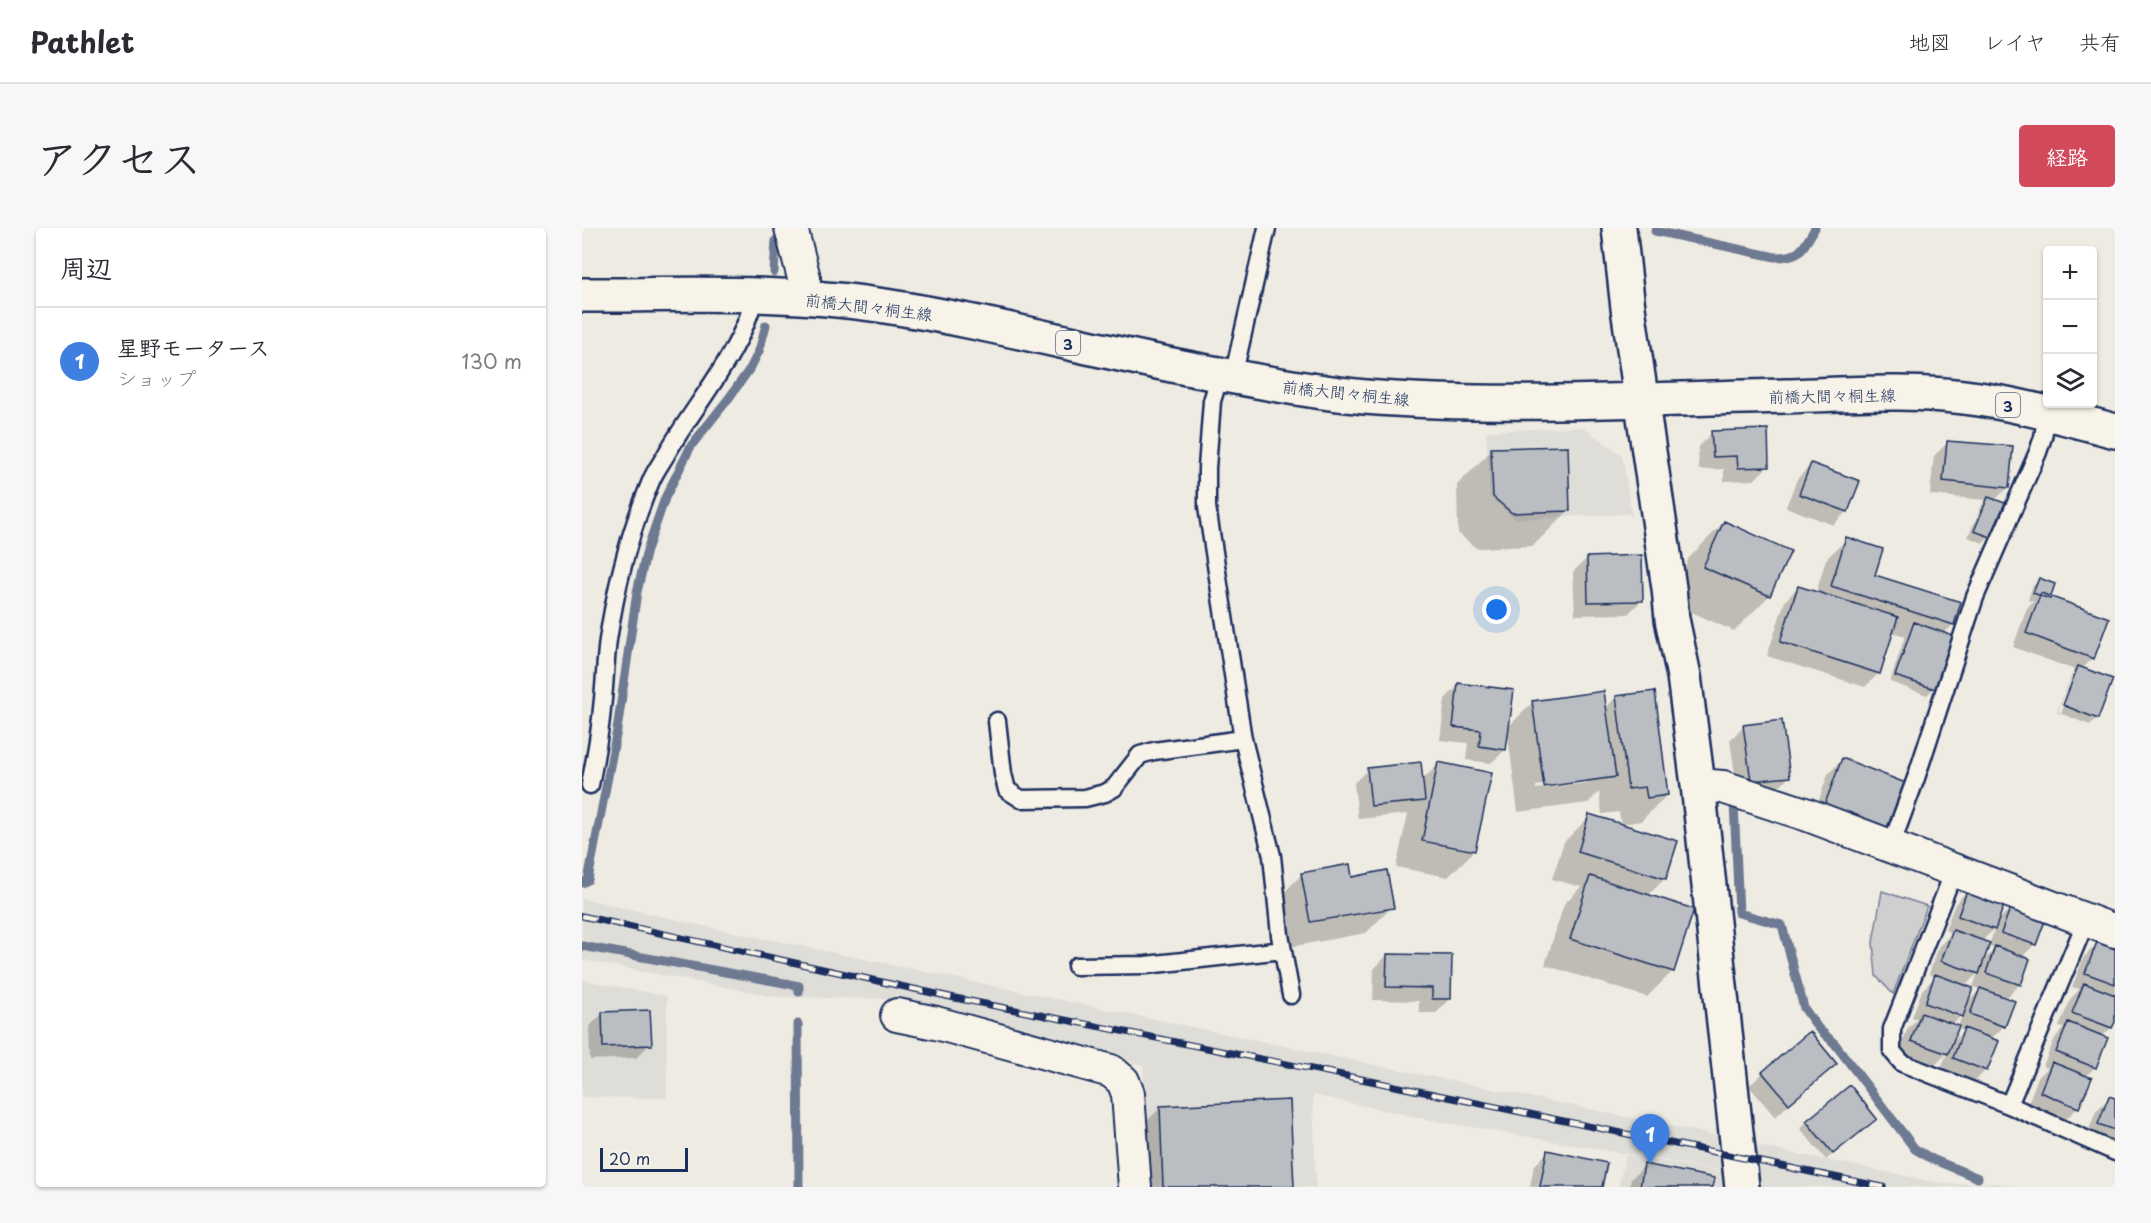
<!DOCTYPE html>
<html lang="ja">
<head>
<meta charset="utf-8">
<style>
  body { margin:0; font-family:"Playpen Sans","Klee One",sans-serif; background:#f7f7f7; color:#2b2b33 }
  .controls { position:absolute; right:18px; top:18px; display:grid; overflow:hidden; border-radius:6px; box-shadow:0 2px 4px #0004 }
  .controls button { width:54px; height:54px; display:grid; place-items:center; padding:0; border:0; border-bottom:2px solid #e1e1e2; background:#fff; color:#2b2b33; font:30px sans-serif }
  .scale { position:absolute; left:18px; bottom:15px; width:88px; box-sizing:border-box; padding-left:6px; border:3px solid #1b2f5e; border-top:0; font-size:16px; line-height:21px; white-space:nowrap; color:#1b2f5e; -webkit-text-stroke:4px #f7f3e8; paint-order:stroke }
  .you { position:absolute; left:915px; top:382px; width:21px; height:21px; margin:-15px; border:4px solid #fff; border-radius:50%; background:#1a73e8; box-shadow:0 0 0 9px #1a73e833 }
  .badge { display:grid; place-items:center; width:39px; height:39px; border-radius:50%; background:#d1495b; color:#fff; font-size:20px; font-weight:700 }
  .pin { position:absolute; translate:-50% -50px; filter:drop-shadow(0 2px 3px #0008) }
  .pin::after { content:''; position:absolute; top:32px; width:21px; height:18px; background:inherit; clip-path:polygon(0 0,100% 0,50% 100%) }
  .list { margin:0; padding:0; list-style:none }
  h2 { display:flex; justify-content:space-between; align-items:center; height:78px; margin:0; padding:0 24px; font-size:26px }
  h2 small { font-size:20px; font-weight:400; color:#7c7c81 }
  .list li { display:grid; grid-template-columns:39px 1fr auto; gap:18px; align-items:center; box-sizing:border-box; height:108px; padding:0 24px; border-top:2px solid #e1e1e2 }
  .list b { display:block; font-size:22px; white-space:nowrap }
  .list p { margin:0; font-size:20px; white-space:nowrap; color:#7c7c81 }
  .list em { font-size:20px; font-style:normal; color:#7c7c81 }
  .icon { flex:none; width:33px; height:33px; fill:none; stroke:currentColor; stroke-width:2; stroke-linecap:round; stroke-linejoin:round }
  .map { position:relative; flex:none; width:1533px; height:959px; overflow:hidden; border-radius:6px }
  header { display:flex; align-items:center; gap:36px; box-sizing:border-box; height:84px; padding:0 30px; background:#fff; border-bottom:2px solid #e1e1e2 }
  header strong { font-size:28px }
  nav { display:flex; gap:33px; margin-inline-start:auto; font-size:21px }
  .intro { display:flex; align-items:center; justify-content:space-between; box-sizing:border-box; height:144px; padding:0 36px }
  h1 { margin:0; font-size:42px }
  .button { padding:15px 27px; border-radius:6px; background:#d1495b; color:#fff; font-size:21px; font-weight:700 }
  main { display:flex; gap:36px; padding:0 36px }
  aside { flex:1; background:#fff; border-radius:6px; box-shadow:0 2px 4px #0004 }
  .map>svg:first-child { display:block }
</style>
</head>
<body>
<header>
<strong>Pathlet</strong>
<nav><a>地図</a><a>レイヤ</a><a>共有</a></nav>
</header>
<div class="intro"><h1>アクセス</h1><a class="button">経路</a></div>
<main>
<aside>
<h2>周辺<small></small></h2>
<ul class="list">
<li><span class="badge" style="background:#3f7fe0">1</span><div><b>星野モータース</b><p>ショップ</p></div><em>130 m</em></li>
</ul>
</aside>
<div class="map">
<svg width="1533" height="959" viewBox="0 0 1533 959">
  <rect width="100%" height="100%" fill="#eeebe2"/>
  <filter id="ink" filterUnits="userSpaceOnUse"><feTurbulence type="fractalNoise" baseFrequency=".0167" numOctaves="2"/><feDisplacementMap in="SourceGraphic" scale="12" xChannelSelector="R" yChannelSelector="G"/><feConvolveMatrix kernelMatrix="1 2 1 2 8 2 1 2 1" color-interpolation-filters="sRGB"/></filter>
  <g filter="url(#ink)">
    <path fill="#deddd8" d="M1001,199L1040,227L1050,288L1045,286L933,291L908,269L904,203Z
      M0,670L117,697L1137,908L1143,943L854,893L731,867L734,959H568L561,837L377,793L310,771L195,769L0,732Z
      M0,752L85,768V870L0,869Z
      M1171,917L1364,956L1415,955L1433,959H1180L1178,948L1174,946Z
      M1044,927L1144,944L1146,959H1036Z"/>
    <path fill="#cfcfcf" stroke="#757f96" stroke-width="1.5" d="M1300,663L1345,678L1311,766L1294,748L1291,714Z"/>
    <path fill="#0003" fill-rule="evenodd" d="M1130,205L1186,238L1172,252L1142,253V241L1117,242L1116,219Z
      M1366,214L1426,259L1412,273L1408,309L1401,315L1386,309L1400,277L1404,272L1348,267L1352,228Z
      M910,222L987,282L951,318L894,320L876,305L875,257Z
      M1229,237L1265,283L1251,297L1204,279L1215,251Z
      M1142,294L1187,368L1152,403L1087,374L1107,330Z
      M1265,311L1291,348L1371,397L1361,406L1352,460L1345,467L1308,454L1323,408L1310,404L1297,445L1283,459L1185,428L1203,373L1216,359L1234,365L1244,331Z
      M1005,330L1060,372L1046,386L993,387L991,344Z
      M1457,352L1511,430L1500,441L1515,490L1508,497L1475,484L1490,446L1493,442L1431,419L1445,380L1452,374L1446,372L1450,359ZM1491,445H1495L1479,485L1476,483Z
      M877,457L926,499L951,474L1023,481L1034,469L1085,567L1059,593L1039,596L1037,584L1020,586L1017,564L1006,575L936,584L926,508L923,522L909,535L884,532L886,515L858,512L863,471ZM1005,551V555L954,561V558Z
      M1161,499L1207,549L1193,562L1156,566L1148,512Z
      M1260,532L1324,557L1229,595L1246,546Z
      M857,536L892,623L866,649L814,639L826,586L776,591L772,555L786,541L839,553Z
      M1008,588L1083,650L1066,668L1091,743L1065,769L963,737L982,676L999,659L970,651L982,614Z
      M720,646L769,650L810,679L784,705L702,720L694,673Z
      M1386,662L1414,694L1429,680L1453,716L1440,729L1438,756L1423,771L1431,774L1421,799L1409,811L1404,842L1390,856L1358,844L1365,825L1351,839L1316,826L1326,800L1335,791L1330,789L1340,762L1353,749L1347,746L1357,718L1370,705L1363,702L1373,676ZM1413,700L1407,717L1399,714ZM1405,718L1413,721L1400,734ZM1396,745L1391,759L1398,761L1384,776L1382,759ZM1380,787L1376,799L1370,797ZM1375,800L1382,803L1368,816Z
      M1515,716L1533,722V790L1529,800L1519,809L1513,839L1503,849L1496,879L1482,893L1445,878L1456,849L1466,840L1461,838L1473,810L1482,800L1477,799L1489,770L1498,761L1490,759L1502,729Z
      M805,727L868,771L854,785H837V773L791,772L792,741Z
      M21,785L68,816L54,830L8,832L7,799Z
      M1253,836L1193,889L1167,858L1181,845Z
      M1528,869L1533,871V921L1504,910L1514,883Z
      M578,880L710,959H555L552,906Z
      M1225,894L1287,897L1244,932L1218,900Z
      M966,924L1019,959H948L952,938Z
      M1063,937L1130,959H1047L1049,951Z"/>
    <g fill="none" stroke-linecap="round" stroke-linejoin="round">
      <path stroke="#6e7992" stroke-width="9" d="M1073,3L1193,29C1219,29 1220,22 1233,0
        M192,44L194,12
        M1152,575L1157,685L1200,697L1222,780L1236,800L1253,816L1333,921L1350,931L1396,950
        M0,655L6,652L35,502L55,364L65,322L83,270L109,218L147,170L169,139L177,123L184,97
        M0,718L197,754L217,758V764
        M216,796L217,959"/>
    </g>
    <path fill="#babdc2" stroke="#1b2f5e" stroke-width="1.5" d="M1186,201L1187,239L1156,240L1155,228L1131,229L1129,203Z
      M1365,213L1431,218L1427,260L1361,253Z
      M986,218L988,283L930,285L911,269L909,220Z
      M1229,235L1278,253L1266,284L1217,266Z
      M1406,269L1423,275L1409,309L1392,303Z
      M1142,293L1209,323L1188,368L1121,339Z
      M1264,309L1301,321L1293,347L1379,374L1372,397L1249,358Z
      M1060,327L1061,373L1006,374L1005,329Z
      M1457,350L1473,356L1468,371L1451,365Z
      M1216,358L1316,389L1298,446L1198,414Z
      M1459,365L1527,390L1512,431L1444,405Z
      M1332,394L1371,408L1353,461L1313,448Z
      M1496,438L1531,451L1516,491L1481,477Z
      M876,455L932,462L924,522L897,518L899,502L871,499Z
      M1022,463L1034,549L962,559L950,473Z
      M1073,463L1086,567L1065,570L1063,559L1046,561L1034,468Z
      M1200,492L1208,549L1169,553L1161,497Z
      M1260,530L1326,556L1308,606L1241,581Z
      M839,534L843,573L789,578L785,540Z
      M856,534L910,545L893,623L840,613Z
      M1007,586L1096,613L1084,651L996,624Z
      M768,636L770,649L805,642L812,680L728,694L719,645Z
      M1008,648L1112,681L1092,744L988,711Z
      M1386,660L1423,674L1413,702L1376,688Z
      M1429,678L1464,690L1454,717L1419,705Z
      M1371,702L1408,715L1397,746L1359,733Z
      M1515,714L1533,721V756L1503,745Z
      M1413,718L1448,731L1439,757L1404,745Z
      M805,726L870,727L869,771H850V760L804,759Z
      M1353,746L1391,760L1381,789L1343,775Z
      M1502,755L1533,767V794L1530,800L1490,785Z
      M1398,760L1433,773L1423,799L1388,786Z
      M68,782L70,817L21,819L20,784Z
      M1339,785L1377,798L1366,826L1329,813Z
      M1486,794L1526,810L1514,840L1474,824Z
      M1382,800L1417,813L1405,843L1371,830Z
      M1228,803L1255,836L1207,876L1180,844Z
      M1470,834L1510,850L1497,880L1458,864Z
      M1268,857L1295,891L1251,926L1224,893Z
      M1527,868L1533,870V902L1516,896Z
      M708,872L712,959H581L578,878Z
      M965,922L1025,935L1020,959H958Z
      M1062,936L1133,950L1131,959H1058Z"/>
    <g fill="none" stroke-linecap="round" stroke-linejoin="round">
      <g stroke="#1b2f5e" stroke-width="21">
        <path id="lane" d="M638,147L630,173L625,240V279L661,511L690,628L698,707L709,767
          M651,149L685,0
          M415,493L421,546L425,562L439,571L503,570L523,565L532,560L558,527L572,523L661,511
          M8,557C13,531 18,506 20,480C23,457 23,434 26,412C34,358 48,303 69,253C73,243 80,234 85,225C115,173 159,126 173,67
          M1308,620L1334,550L1393,369L1456,224L1461,209L1465,185
          M1372,643L1310,801V823L1320,835L1427,877L1533,924
          M494,738L564,737L701,722
          M1427,877L1504,693"/>
      </g>
      <g stroke="#1b2f5e" stroke-width="36">
        <path id="street" d="M209,0L222,50L221,69
          M1116,557L1141,559L1226,587L1533,703
          M315,787L354,795L529,843L541,853L546,866L553,959"/>
      </g>
      <g stroke="#1b2f5e" stroke-width="38">
        <path id="secondary" d="M1037,0L1046,80L1087,360L1090,391L1102,448L1116,557L1160,959"/>
      </g>
      <g stroke="#1b2f5e" stroke-width="38">
        <path id="primary" d="M0,67C101,67 202,62 303,78C420,96 535,129 653,149C696,157 739,165 783,169C921,180 1065,171 1203,168C1266,166 1334,161 1397,171C1443,178 1488,191 1533,203"/>
      </g>
      <use href="#lane" stroke="#f7f3e8" stroke-width="16"/>
      <use href="#street" stroke="#f7f3e8" stroke-width="32"/>
      <use href="#secondary" stroke="#f7f3e8" stroke-width="33"/>
      <use href="#primary" stroke="#f7f3e8" stroke-width="33"/>
      <g stroke="#1b2f5e" stroke-width="7">
        <path id="rail" d="M0,688L373,770L755,846L1301,959"/>
      </g>
      <use href="#rail" stroke="#f7f3e8" stroke-width="4.5" stroke-dasharray="14" stroke-linecap="butt"/>
    </g>
  </g>
  <g text-anchor="middle" dominant-baseline="central" stroke-width="4.5" stroke-linejoin="round" paint-order="stroke">
    <g fill="#f7f3e8" stroke="#5d6a87" stroke-width="1.5">
      <rect x="474" y="103" width="24" height="24" rx="4.5"/>
      <rect x="1414" y="165" width="24" height="24" rx="4.5"/>
    </g>
    <g font-size="15" font-weight="bold" fill="#1b2f5e">
      <text x="486" y="115">3</text>
      <text x="1426" y="177">3</text>
    </g>
    <g font-size="16" fill="#1b2f5e" stroke="#f7f3e8">
      <text transform="translate(287 78) rotate(7)">前橋大間々桐生線</text>
      <text transform="translate(764 164) rotate(6)">前橋大間々桐生線</text>
      <text transform="translate(1250 167) rotate(-1)">前橋大間々桐生線</text>
    </g>
  </g>
</svg>
<div class="controls">
<button>+</button>
<button>−</button>
<button><svg class="icon" aria-label="layers" viewBox="0 0 24 24"><path d="M12 4l9 5-9 5-9-5zM3 14l9 5 9-5"/></svg></button>
</div>
<div class="scale">20 m</div>
<div class="you"></div>
<div class="pin badge" style="left:1068px;top:936px;background:#3f7fe0">1</div>
</div>
</main>
</body>
</html>
